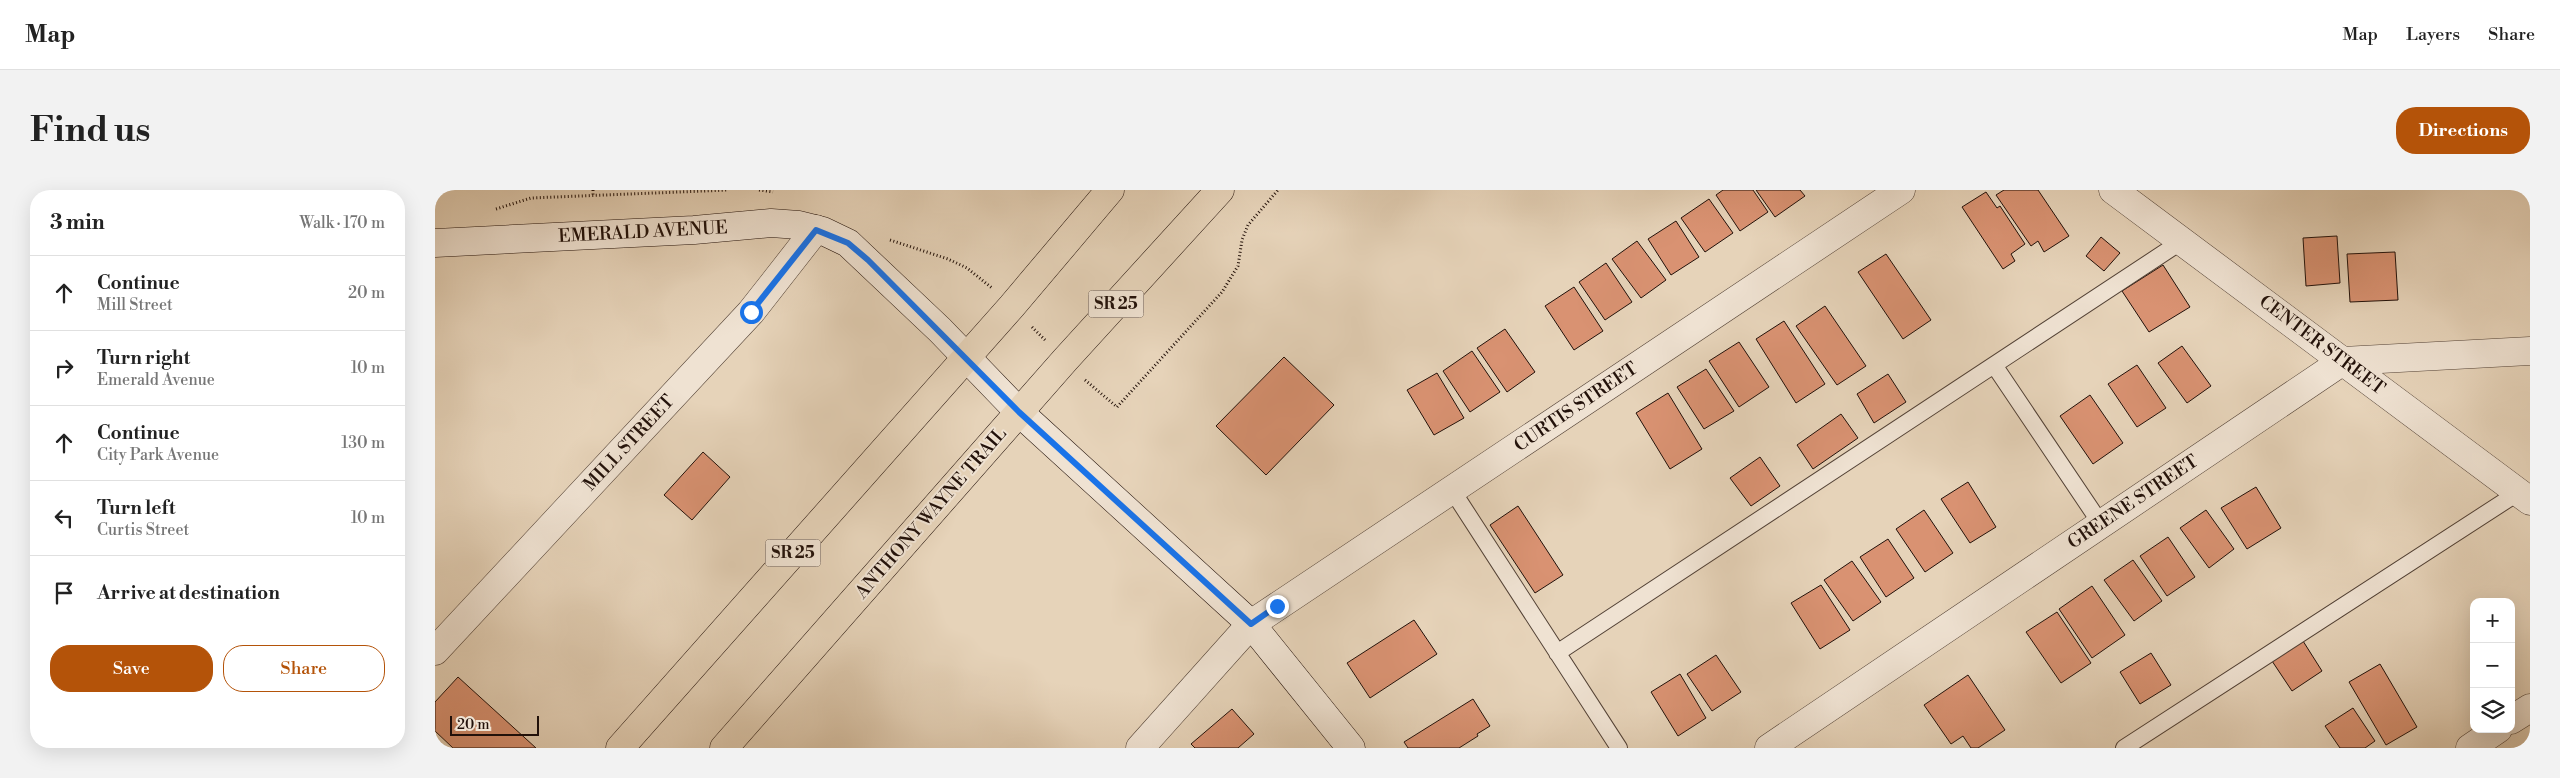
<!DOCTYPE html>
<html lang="en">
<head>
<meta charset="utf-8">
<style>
  body { margin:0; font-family:"Libre Bodoni",serif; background:#f2f2f2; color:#222 }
  .controls { position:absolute; right:15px; bottom:15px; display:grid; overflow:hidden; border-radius:10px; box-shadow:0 5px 20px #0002 }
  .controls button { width:45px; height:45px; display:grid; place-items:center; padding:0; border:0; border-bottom:1px solid #e0e0e0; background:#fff; color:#222; font:25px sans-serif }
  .scale { position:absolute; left:15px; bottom:12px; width:89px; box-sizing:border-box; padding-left:5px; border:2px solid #22110a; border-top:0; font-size:14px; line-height:18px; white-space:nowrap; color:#22110a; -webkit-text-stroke:4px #efe2d2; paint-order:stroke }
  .stop { position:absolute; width:15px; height:15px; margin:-11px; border:4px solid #1a73e8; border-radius:50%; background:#fff }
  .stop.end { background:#1a73e8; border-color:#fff; box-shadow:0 1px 5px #0008 }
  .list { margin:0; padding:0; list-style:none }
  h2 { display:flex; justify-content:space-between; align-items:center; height:65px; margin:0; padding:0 20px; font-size:21px }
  h2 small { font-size:16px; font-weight:400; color:#767676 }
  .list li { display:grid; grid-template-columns:32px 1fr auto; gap:15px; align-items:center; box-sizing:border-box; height:75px; padding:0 20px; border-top:1px solid #e0e0e0 }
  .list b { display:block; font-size:19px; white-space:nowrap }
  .list p { margin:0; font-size:16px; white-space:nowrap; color:#767676 }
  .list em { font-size:16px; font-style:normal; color:#767676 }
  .actions { display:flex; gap:10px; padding:15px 20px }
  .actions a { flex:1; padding:11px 0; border:1px solid #b45309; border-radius:20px; text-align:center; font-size:18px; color:#b45309 }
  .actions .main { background:#b45309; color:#fff }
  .icon { flex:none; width:28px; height:28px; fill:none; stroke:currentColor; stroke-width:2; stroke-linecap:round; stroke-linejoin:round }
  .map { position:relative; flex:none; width:2095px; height:558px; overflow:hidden; border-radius:20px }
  header { display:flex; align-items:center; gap:30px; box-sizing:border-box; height:70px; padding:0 25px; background:#fff; border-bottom:1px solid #e0e0e0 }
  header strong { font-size:24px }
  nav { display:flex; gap:28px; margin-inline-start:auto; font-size:18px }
  .intro { display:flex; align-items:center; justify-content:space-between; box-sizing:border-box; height:120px; padding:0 30px }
  h1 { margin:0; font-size:35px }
  .button { padding:12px 22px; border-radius:20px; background:#b45309; color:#fff; font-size:18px; font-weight:700 }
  main { display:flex; gap:30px; padding:0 30px }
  aside { flex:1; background:#fff; border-radius:20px; box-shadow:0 5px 20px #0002 }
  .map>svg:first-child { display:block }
</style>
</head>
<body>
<header>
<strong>Map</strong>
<nav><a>Map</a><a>Layers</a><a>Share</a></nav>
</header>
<div class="intro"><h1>Find us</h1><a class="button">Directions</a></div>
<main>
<aside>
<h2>3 min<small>Walk · 170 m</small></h2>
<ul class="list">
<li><svg class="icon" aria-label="ahead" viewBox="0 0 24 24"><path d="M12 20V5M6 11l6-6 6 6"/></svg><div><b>Continue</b><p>Mill Street</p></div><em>20 m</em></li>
<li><svg class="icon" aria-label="right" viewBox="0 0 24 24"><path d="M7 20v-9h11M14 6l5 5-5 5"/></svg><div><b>Turn right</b><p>Emerald Avenue</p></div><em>10 m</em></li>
<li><svg class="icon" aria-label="ahead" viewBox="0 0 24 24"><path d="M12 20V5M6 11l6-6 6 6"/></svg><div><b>Continue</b><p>City Park Avenue</p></div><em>130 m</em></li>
<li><svg class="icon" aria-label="left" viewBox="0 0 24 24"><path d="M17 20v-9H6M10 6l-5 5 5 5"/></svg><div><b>Turn left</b><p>Curtis Street</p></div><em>10 m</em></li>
<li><svg class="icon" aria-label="arrive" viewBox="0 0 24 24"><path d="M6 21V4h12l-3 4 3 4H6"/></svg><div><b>Arrive at destination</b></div></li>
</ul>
<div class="actions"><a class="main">Save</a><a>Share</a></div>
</aside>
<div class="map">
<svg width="2095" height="558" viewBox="0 0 2095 558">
  <rect width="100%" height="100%" fill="#e6d3b9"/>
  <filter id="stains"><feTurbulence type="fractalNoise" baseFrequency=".004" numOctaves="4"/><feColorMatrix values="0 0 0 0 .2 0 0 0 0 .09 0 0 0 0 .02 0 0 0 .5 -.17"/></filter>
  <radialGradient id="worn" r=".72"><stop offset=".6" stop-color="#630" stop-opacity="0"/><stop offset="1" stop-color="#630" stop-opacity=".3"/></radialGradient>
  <path fill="#d99272" stroke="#22110a" d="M1288,0H1318L1333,22L1305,41L1281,5Z
    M1321,0H1365L1370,6L1340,27Z
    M1569,0H1603L1634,46L1609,62L1603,51L1596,56L1561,5Z
    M1551,2L1562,18L1565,16L1590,54L1576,64L1580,71L1568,79L1527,17Z
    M1274,9L1298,43L1270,62L1246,28Z
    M1241,31L1264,67L1236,85L1213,49Z
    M1902,46L1905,93L1871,96L1868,48Z
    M1666,47L1685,63L1669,81L1651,66Z
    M1202,51L1231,90L1206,108L1177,69Z
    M1960,62L1963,110L1915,112L1912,64Z
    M1451,64L1496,130L1468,149L1423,82Z
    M1171,73L1197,112L1170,130L1144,92Z
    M1728,75L1755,117L1714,142L1687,101Z
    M1139,97L1168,141L1139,160L1110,116Z
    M1390,116L1431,176L1402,195L1361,136Z
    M1349,131L1390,194L1361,213L1321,149Z
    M1070,139L1100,182L1072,202L1042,158Z
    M1304,152L1334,197L1304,217L1274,171Z
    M1747,156L1776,196L1752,213L1723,173Z
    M1037,161L1065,202L1035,222L1008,181Z
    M849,167L899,215L831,285L781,236Z
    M1702,175L1731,218L1702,237L1673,194Z
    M1271,179L1299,221L1269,239L1242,197Z
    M1002,183L1029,228L999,245L972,200Z
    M1453,184L1471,212L1439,233L1422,204Z
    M1233,203L1267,259L1235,279L1201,223Z
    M1655,205L1688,253L1658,274L1625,226Z
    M1406,224L1423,248L1378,279L1362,255Z
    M268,262L295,287L257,330L229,305Z
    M1325,267L1345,296L1316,316L1295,288Z
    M1533,292L1561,337L1535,353L1506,309Z
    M1821,297L1846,338L1812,359L1786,318Z
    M1083,316L1128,385L1100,403L1055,335Z
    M1489,320L1518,363L1490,382L1461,339Z
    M1771,320L1799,359L1774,378L1745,338Z
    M1733,347L1760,387L1732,406L1705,366Z
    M1453,349L1479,388L1451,407L1425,367Z
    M1698,370L1727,411L1699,431L1669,390Z
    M1417,371L1446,412L1418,431L1389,390Z
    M1386,395L1415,440L1385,459L1356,413Z
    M1657,396L1690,445L1657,468L1624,419Z
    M1622,422L1656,473L1626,493L1591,442Z
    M979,430L1002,464L935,508L912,473Z
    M1868,451L1887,481L1857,501L1837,471Z
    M1716,463L1736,495L1705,514L1685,482Z
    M1281,465L1306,502L1277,521L1252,484Z
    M1945,474L1982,537L1951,555L1914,492Z
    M1245,484L1271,528L1243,546L1216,502Z
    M1533,485L1570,540L1543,558H1536L1528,546L1516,554L1489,515Z
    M23,487L101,558H18L0,541V512Z
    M1038,509L1055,536L1042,544L1043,546L1024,558H973L969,552Z
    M1918,518L1940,551L1930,558H1905L1890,536Z
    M797,519L819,544L803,558H760L756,554Z"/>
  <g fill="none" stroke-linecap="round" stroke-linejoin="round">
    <g stroke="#534236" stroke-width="18">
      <path id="lane" d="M1559,175L1666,334
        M1017,300L1184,558
        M1122,463L1747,51
        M1689,558L2084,302"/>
    </g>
    <g stroke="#534236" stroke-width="29">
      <path id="street" d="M1678,0L2095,311
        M0,461L316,122L381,39
        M2076,530L2095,518
        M705,558L816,434L1466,0
        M1334,558L1908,171L2095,161
        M2035,558L2063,539"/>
    </g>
    <g stroke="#22110a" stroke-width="29">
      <path id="secondary" d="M0,53L259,40L336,33L364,35L388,41L413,53L505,140L584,222L816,434L916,558"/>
    </g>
    <g stroke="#22110a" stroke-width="29">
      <path id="highway" d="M185,558L577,116L675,0
        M289,558L630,170L785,0"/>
    </g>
    <path stroke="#22110a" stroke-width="3" stroke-dasharray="1 2.5" stroke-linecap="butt" d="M158,0V6
      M324,0L338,2
      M61,19L96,8L293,0
      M455,50L513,69L532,78L557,98
      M597,137L610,150
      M650,190L682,217L787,102L803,76L807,50L813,35L843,0"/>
    <use href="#lane" stroke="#efe2d2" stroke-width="16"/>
    <use href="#street" stroke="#efe2d2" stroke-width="28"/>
    <use href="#secondary" stroke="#efe2d2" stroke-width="28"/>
    <use href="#highway" stroke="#e6d3b9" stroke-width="28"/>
  </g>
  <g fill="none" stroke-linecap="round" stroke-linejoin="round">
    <path stroke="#1a73e8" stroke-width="6" d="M316,122L381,40L413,53L433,70L584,222L816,434L842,416"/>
  </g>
  <g text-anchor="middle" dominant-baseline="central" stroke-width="4" stroke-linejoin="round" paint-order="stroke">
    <g fill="#efe2d2" stroke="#605046" stroke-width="1">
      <rect x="653.5" y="100.5" width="55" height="27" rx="4"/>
      <rect x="330.5" y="349.5" width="55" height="27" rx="4"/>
    </g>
    <g font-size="16" font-weight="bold" fill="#22110a">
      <text x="681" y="114">SR 25</text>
      <text x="358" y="363">SR 25</text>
    </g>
    <g font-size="18" fill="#22110a" stroke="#efe2d2">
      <text transform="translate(208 42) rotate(-3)">EMERALD AVENUE</text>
      <text transform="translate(1887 155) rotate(37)">CENTER STREET</text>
      <text transform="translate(1141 217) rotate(-34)">CURTIS STREET</text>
      <text transform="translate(194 253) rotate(-47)">MILL STREET</text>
      <text transform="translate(1698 312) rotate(-34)">GREENE STREET</text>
      <text transform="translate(496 323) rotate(-49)">ANTHONY WAYNE TRAIL</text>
    </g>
  </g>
  <rect width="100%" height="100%" filter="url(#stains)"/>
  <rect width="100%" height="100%" fill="url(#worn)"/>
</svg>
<div class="controls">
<button>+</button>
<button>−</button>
<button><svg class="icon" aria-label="layers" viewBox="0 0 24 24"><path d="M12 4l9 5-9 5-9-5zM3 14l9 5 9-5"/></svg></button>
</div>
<div class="scale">20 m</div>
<div class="stop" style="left:316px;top:122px"></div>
<div class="stop end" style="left:842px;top:416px"></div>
</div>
</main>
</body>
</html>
